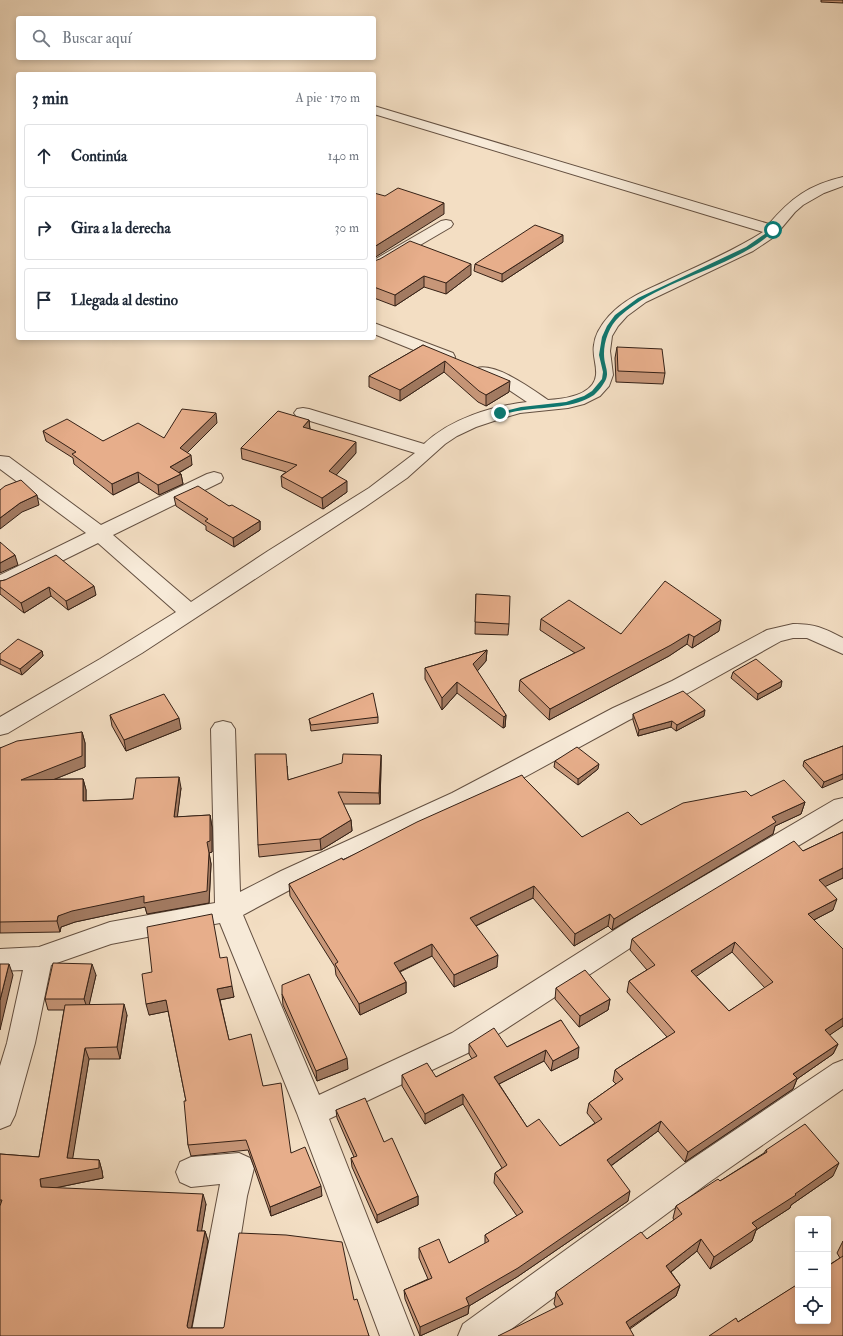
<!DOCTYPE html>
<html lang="es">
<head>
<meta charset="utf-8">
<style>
  body { margin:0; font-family:"IM FELL Double Pica",serif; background:#f2f2f3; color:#1f2937 }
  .controls { position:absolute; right:12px; bottom:12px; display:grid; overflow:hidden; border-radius:4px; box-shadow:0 2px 6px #0003 }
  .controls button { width:36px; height:36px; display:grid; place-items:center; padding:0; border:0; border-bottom:1px solid #e0e1e3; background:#fff; color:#1f2937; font:20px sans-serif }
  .stop { position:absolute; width:12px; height:12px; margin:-9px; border:3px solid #0f766e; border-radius:50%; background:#fff }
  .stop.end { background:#0f766e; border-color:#fff; box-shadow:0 1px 4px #0008 }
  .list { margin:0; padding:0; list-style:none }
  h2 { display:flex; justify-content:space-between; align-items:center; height:52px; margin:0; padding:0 16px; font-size:17px }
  h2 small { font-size:13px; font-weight:400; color:#747a83 }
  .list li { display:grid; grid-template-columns:26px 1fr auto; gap:12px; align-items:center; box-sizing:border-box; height:64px; margin:0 8px 8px; padding:0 8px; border:1px solid #e0e1e3; border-radius:4px }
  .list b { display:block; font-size:15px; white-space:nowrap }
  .list em { font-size:13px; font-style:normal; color:#747a83 }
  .icon { flex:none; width:22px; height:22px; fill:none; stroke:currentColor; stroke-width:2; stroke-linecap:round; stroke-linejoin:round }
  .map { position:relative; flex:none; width:843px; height:1336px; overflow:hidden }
  .search { position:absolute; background:#fff; box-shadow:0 2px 6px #0003; left:16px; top:16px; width:360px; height:44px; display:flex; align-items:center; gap:10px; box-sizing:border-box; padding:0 14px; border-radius:4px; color:#747a83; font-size:15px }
  .panel { position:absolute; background:#fff; box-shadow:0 2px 6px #0003; left:16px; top:72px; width:360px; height:268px; border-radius:4px }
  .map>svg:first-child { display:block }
</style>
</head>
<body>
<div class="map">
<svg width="843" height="1336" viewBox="0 0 843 1336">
  <rect width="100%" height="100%" fill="#f3dec3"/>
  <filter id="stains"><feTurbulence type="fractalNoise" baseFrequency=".005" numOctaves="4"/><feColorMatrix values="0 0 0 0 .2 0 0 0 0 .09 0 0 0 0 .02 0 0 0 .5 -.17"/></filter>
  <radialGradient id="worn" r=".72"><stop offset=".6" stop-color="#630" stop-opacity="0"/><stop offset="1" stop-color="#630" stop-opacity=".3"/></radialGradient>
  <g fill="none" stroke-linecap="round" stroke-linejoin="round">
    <g stroke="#645041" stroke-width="2">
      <path id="street" d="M374,106L769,224C791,198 809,185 843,177V186L824,193L803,205L795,212L774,237L753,251L646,302L627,316L618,326L612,336L610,351L613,375L609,386L600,396L584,404L568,408L520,413L506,417L476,427L457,436L445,444L407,478L365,507L142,653L8,733L0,735V717L100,659L176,612L98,543L7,588L0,590V575L86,533L0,469V456L9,457L101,525L207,474L214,472L221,474L223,478L221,482L113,535L191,602L268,551L369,488L415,453L297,417L294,413L297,409L303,408L309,409L424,444C450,419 492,406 527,402L503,386L477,376L474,372L477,368C497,363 532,389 548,400C564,399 594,395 596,375C597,365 592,355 594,345C595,334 602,324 609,316C625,298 647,290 668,280C700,265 733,251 763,232L374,114Z
        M446,220L451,221L453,224L451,227L379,269L374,271V260L441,221Z
        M374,323L453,353L455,357L453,361L447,362L441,361L374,334Z
        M793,624C816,624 823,628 843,638V654L807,638H793L781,641L688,693L629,720L470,807L299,885L243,915L319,1095L452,1033L643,912L834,800L843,798V819L661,928L472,1051L329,1119L414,1336H380L297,1113L220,923L111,944L51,965L35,1043L15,1115L10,1125L0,1129V1066L7,1043L23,970L0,971V949L39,947L110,922L215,903L211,729L215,723L223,721L231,723L235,729L240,892L281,871L452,793L613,708L672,681L767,630Z
        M843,1060V1089L708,1183L502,1336H458L463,1324L686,1163L833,1064Z
        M239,1153L250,1158L254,1168L247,1196L225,1336H191L220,1184L191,1187L180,1182L176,1172L180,1162L191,1157Z"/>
    </g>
    <use href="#street" fill="#f7ead8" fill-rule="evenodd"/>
  </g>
  <path fill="#c79678" stroke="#352116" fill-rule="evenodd" d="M821,0H843V3L821,2Z
    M563,242L502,282L474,271L475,264Z
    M374,261L471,275L446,294L424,287L395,306L374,298Z
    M423,345L509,392L486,406L478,402L444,372L400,401L369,387V376Z
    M617,347L665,373L663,384L616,382L615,358Z
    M309,420L310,429L356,453L336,475L347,492L323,509L282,487L281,476L286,472L242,459L241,448Z
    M217,423L187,453L192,465L179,473L181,474L183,484L159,495L139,482L113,495L74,464L73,458L46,441L43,431L103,441L164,438Z
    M174,497L229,506L260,521V530L234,547L206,530V526L176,506Z
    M5,580L96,595L68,610L51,596L24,613L0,594V581Z
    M476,594L509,624L508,635L475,634Z
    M541,619L621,634L719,631L692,648L687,644L669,656L549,720L519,691L520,680L575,653L540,630Z
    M487,650L486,661L477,671L506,715L505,727L503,728L457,693L442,710L425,679V668Z
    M42,651L43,656L22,675L0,664V654Z
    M733,672L781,687L757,700L731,678Z
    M633,714L704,716L676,731L671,727L638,736L633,720Z
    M110,715L181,729L126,751L112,726Z
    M378,717V723L311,731L310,724L309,719Z
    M82,732L85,743V767L55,779H83L86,790V801L133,799L181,788L177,817L210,815L212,827V852L209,853L211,864L209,903L147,914L145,907L75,922L61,927L60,932L0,933V748Z
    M843,746L822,788L803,766L804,761Z
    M381,755V766L380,804H343L351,820L352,831L321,850L259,857L258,845L287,766L288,780Z
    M555,761L598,769L578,785L554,767Z
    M524,778L582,837L641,825L751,796L805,802L801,814L775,826L773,834L612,930L608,926L574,946L533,898L476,926L497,967L454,987L432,956L400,972L406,982V993L360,1015L336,975L335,967L290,896L289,884Z
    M843,832V878L825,886L833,910L814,920L843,949V1026L829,1035L838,1044L833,1054L797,1079L793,1089L685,1162L658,1131L611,1166L628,1201L517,1277L469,1306L468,1314L420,1336L405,1299L404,1290L428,1279L419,1258V1248L449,1263L485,1244V1235L517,1216L494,1183L495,1173L502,1168L463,1104L425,1124L402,1086V1075L436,1077L472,1059L469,1054V1044L507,1047L561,1020L578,1058L551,1071L544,1061L499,1084L527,1127L560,1146L595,1123L587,1113L589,1103L616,1084L613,1081L615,1070L667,1037L627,992L629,981L647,970L630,950L632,939L803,851ZM732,952L765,988L729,1011L696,976Z
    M220,958L234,997L220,1000L229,1040L263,1086L291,1153L322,1196L271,1216L248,1150L191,1156L188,1145L186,1101L168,1011L149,1015Z
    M96,975L89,1004L127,1015L120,1059H89L72,1159L99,1160L102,1171L103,1178L55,1188L206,1204L201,1231H205L208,1241L191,1328H223L354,1300L369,1336H0V1154L39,1157L64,1010H48L45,999Z
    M556,988L610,999L608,1010L579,1027L555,999Z
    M282,994L348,1069L317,1081L283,1005Z
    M336,1110L384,1142L418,1196V1205L377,1223L352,1167L351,1158L354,1157L337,1118Z
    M766,1150L833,1176L791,1205L790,1208L756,1230L752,1241L710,1269L697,1251L671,1272L680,1285L676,1296L630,1329L556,1307L554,1304L556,1292L647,1239L674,1220L673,1218L676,1206L720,1181L764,1153Z
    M843,1241V1336L738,1322L840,1258L837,1253Z"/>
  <path fill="#a27a61" stroke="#352116" d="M444,203V214L374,258V247Z
    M563,235V242L502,282V274Z
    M471,264V275L446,294V283Z
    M424,276V287L395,306V295Z
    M445,361L444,372L400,401V390Z
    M510,381L509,392L486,406V395Z
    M216,413L217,423L182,458L180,448Z
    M309,420L310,431L303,427Z
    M356,442V453L330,482L329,471Z
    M191,455L192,465L171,477L170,467Z
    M138,472L139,482L113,495L112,484Z
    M181,474L183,484L159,495L158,485Z
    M347,481V492L323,509L322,498Z
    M37,495L39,505L22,512L0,529V518L20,503Z
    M260,521V530L234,547L233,538Z
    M15,555L18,565L0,573V563Z
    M94,586L96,595L68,610L66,601Z
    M49,587L51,596L24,613L21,603Z
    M721,620L719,631L692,648L694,637Z
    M689,634L687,644L669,656L549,720L550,709Z
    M487,650L486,661L473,676V664Z
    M42,651L43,656L22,675L20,669Z
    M782,681L781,687L757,700L758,694Z
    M457,682V693L442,710V698Z
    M705,710L704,716L676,731L677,725Z
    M506,715L505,727L503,728L504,717Z
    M179,718L181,729L126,751L124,740Z
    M672,721L671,727L638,736L639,730Z
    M82,732L85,743V767L25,791L21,780Z
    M381,755V766L380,804L379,793Z
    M599,764L598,769L578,785V779Z
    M843,774V779L822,788L824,782Z
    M179,777L181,788L176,828L174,817Z
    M83,779L86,790V812L83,801Z
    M805,802L801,814L775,826L773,834L612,930L614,919L772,817Z
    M210,815L212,827V852L209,853L211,864L209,903L147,914L145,907L75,922L61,927L60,932L57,921L58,916L207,842Z
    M351,820L352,831L321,850L320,839Z
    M843,868V878L816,891L819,880Z
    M534,886L533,898L469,929L470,918Z
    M837,899L833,910L804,925L808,914Z
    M610,914L608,926L574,946L575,934Z
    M735,942L732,952L688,982L691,971Z
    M432,944V956L394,974V963Z
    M498,955L497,967L454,987V975Z
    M9,964L13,975L0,1030V1000Z
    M92,964L96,975L88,1010L84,999Z
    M406,982V993L360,1015L359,1004Z
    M232,986L234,997L219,1000L217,989Z
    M610,999L608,1010L579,1027L580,1016Z
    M166,1000L169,1011L149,1015L146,1004Z
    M124,1004L127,1015L120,1059L117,1047Z
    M843,1018V1026L821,1041L825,1030Z
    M838,1044L833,1054L797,1079L793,1089L685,1162L688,1152L793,1074Z
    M579,1047L578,1058L551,1071L553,1061Z
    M85,1048L89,1059L71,1169L67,1158Z
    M546,1050L544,1061L493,1087L494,1077Z
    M347,1058L348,1069L317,1081L316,1071Z
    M463,1094V1104L425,1124V1114Z
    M661,1121L658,1131L605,1170L607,1160Z
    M99,1160L102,1171L103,1178L45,1190L41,1187L40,1179Z
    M839,1163L833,1176L791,1205L790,1208L756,1230L752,1241L710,1269L714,1257L752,1223Z
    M321,1186L322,1196L271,1216L270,1207Z
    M630,1191L628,1201L517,1277L469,1306L468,1314L420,1336V1327Z
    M203,1194L206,1204L200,1241L197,1231Z
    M418,1196V1205L377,1223V1215Z
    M205,1231L208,1241L190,1336L187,1326Z
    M701,1239L697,1251L663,1278L666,1266Z
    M680,1285L676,1296L622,1333L626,1322Z"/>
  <path fill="#e7ae8b" stroke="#352116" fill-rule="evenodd" d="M398,188L444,203L374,247V193L385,196Z
    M535,225L563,235L502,274L475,264Z
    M410,241L471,264L446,283L424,276L395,295L374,287V261L380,259Z
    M423,345L510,381L486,395L479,391L445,361L400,390L369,376Z
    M617,347L662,349L665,373L618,371Z
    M182,409L216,413L180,448L191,455L170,467L181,474L158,485L138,472L112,484L72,454L76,452L43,431L67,419L103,441L138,423L164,438Z
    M278,411L309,420L303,427L356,442L329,471L347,481L322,498L281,476L297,465L241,448Z
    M21,480L37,495L20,503L0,518V490L5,486Z
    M198,486L229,506L232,505L260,521L233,538L205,521L208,519L174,497Z
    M0,542L15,555L0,563Z
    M56,555L94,586L66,601L49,587L21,603L0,587V581L5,580Z
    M665,581L721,620L694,637L689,634L671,645L550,709L520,680L585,648L541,619L569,600L621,634Z
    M476,594L510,596L509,624L475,622Z
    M18,639L42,651L20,669L0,659V654Z
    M487,650L473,664L506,715L504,717L457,682L442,698L425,668Z
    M756,659L782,681L758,694L733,672Z
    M683,691L705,710L677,725L672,721L639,730L633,714Z
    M373,693L378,717L311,725L309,719Z
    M164,694L179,718L124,740L110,715Z
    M82,732V756L21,780L83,779V801L133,799L136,778L179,777L174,817L210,815V841L207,842L209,853L207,891L144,903V896L72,911L58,916L57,921L0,922V748L17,741Z
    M843,746V774L824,782L804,761Z
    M577,747L599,764L578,779L555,761Z
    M255,754H286L288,780L342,763L343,754L381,755L379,793L338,792L351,820L320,839L258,845Z
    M522,775L524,778L582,837L628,812L641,825L683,803L746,791L751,796L784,780L805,802L772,817L776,822L614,919L610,914L575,934L534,886L470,918L498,955L454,975L432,944L394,963L406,982L359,1004L335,964L338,962L289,884L342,858L343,860L417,822Z
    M843,832V868L819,880L837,899L808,914L843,949V1018L825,1030L838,1044L793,1074L797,1078L688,1152L661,1121L607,1160L630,1191L518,1268L466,1298L469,1305L420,1327L404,1290L432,1278L419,1248L439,1239L449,1263L489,1241L485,1235L523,1212L495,1173L507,1165L463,1094L425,1114L402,1075L427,1063L436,1077L477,1056L469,1044L494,1028L507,1047L561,1020L579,1047L553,1061L546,1050L494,1077L527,1127L539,1119L560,1146L602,1119L589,1103L623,1079L615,1070L675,1032L629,981L655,965L632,939L794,841L803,851ZM735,942L773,982L729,1011L691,971Z
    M212,914L220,958L227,957L232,986L217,989L229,1040L251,1034L263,1086L281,1083L291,1153L305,1147L321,1186L270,1207L246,1140L188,1145L184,1101H186L166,1000L146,1004L142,974L152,972L147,927Z
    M53,963L92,964L84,999H45Z
    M0,964H9L0,1000Z
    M585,970L610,999L580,1016L556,988Z
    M309,974L347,1058L316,1071L282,994V985Z
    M124,1004L117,1047L85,1048L67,1158L99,1160V1168L40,1179L41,1187L203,1194L197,1231H205L187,1326L188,1328H223L224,1327L239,1233L286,1235L342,1242L354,1300L357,1299L369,1336H0V1206L2,1200H0V1154L39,1157L65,1005Z
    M365,1098L384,1142L392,1138L418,1196L377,1215L351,1158L357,1156L336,1110Z
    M805,1124L839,1163L795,1194L796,1195L752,1223L757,1228L714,1257L701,1239L666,1266L680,1285L626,1322L634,1336H498L563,1304L556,1292L641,1232L647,1239L682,1214L676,1206L718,1179L720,1181L767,1152L766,1150Z
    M843,1256V1336H709L736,1318L738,1322L798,1284V1321H828V1266Z"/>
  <path fill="#0f766e" d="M772,229L775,230C732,270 664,277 620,316C609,326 604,341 604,354C604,368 612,373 602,386C600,389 597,392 594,395C574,408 547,407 524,410C516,411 508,413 500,415L497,413L521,407L566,402L584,396L592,391L602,379L603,372L599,355L602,337L607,326L615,315L638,298L746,247Z"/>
  <rect width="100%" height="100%" filter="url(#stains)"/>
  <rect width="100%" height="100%" fill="url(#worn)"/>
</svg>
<div class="controls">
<button>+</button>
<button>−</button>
<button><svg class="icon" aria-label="locate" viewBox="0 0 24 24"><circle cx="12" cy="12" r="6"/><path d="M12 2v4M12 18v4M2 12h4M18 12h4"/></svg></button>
</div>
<div class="stop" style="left:773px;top:230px"></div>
<div class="stop end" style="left:500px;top:413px"></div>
<div class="search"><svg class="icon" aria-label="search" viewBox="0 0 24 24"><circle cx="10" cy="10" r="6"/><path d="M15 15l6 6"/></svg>Buscar aquí</div>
<section class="panel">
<h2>3 min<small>A pie · 170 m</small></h2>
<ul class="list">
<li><svg class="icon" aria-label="ahead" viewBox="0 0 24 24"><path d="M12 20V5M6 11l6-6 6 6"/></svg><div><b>Continúa</b></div><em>140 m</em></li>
<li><svg class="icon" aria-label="right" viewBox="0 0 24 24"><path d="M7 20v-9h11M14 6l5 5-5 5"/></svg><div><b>Gira a la derecha</b></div><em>30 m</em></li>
<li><svg class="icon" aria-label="arrive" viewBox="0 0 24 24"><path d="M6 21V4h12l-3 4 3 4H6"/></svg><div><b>Llegada al destino</b></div></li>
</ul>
</section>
</div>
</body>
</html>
